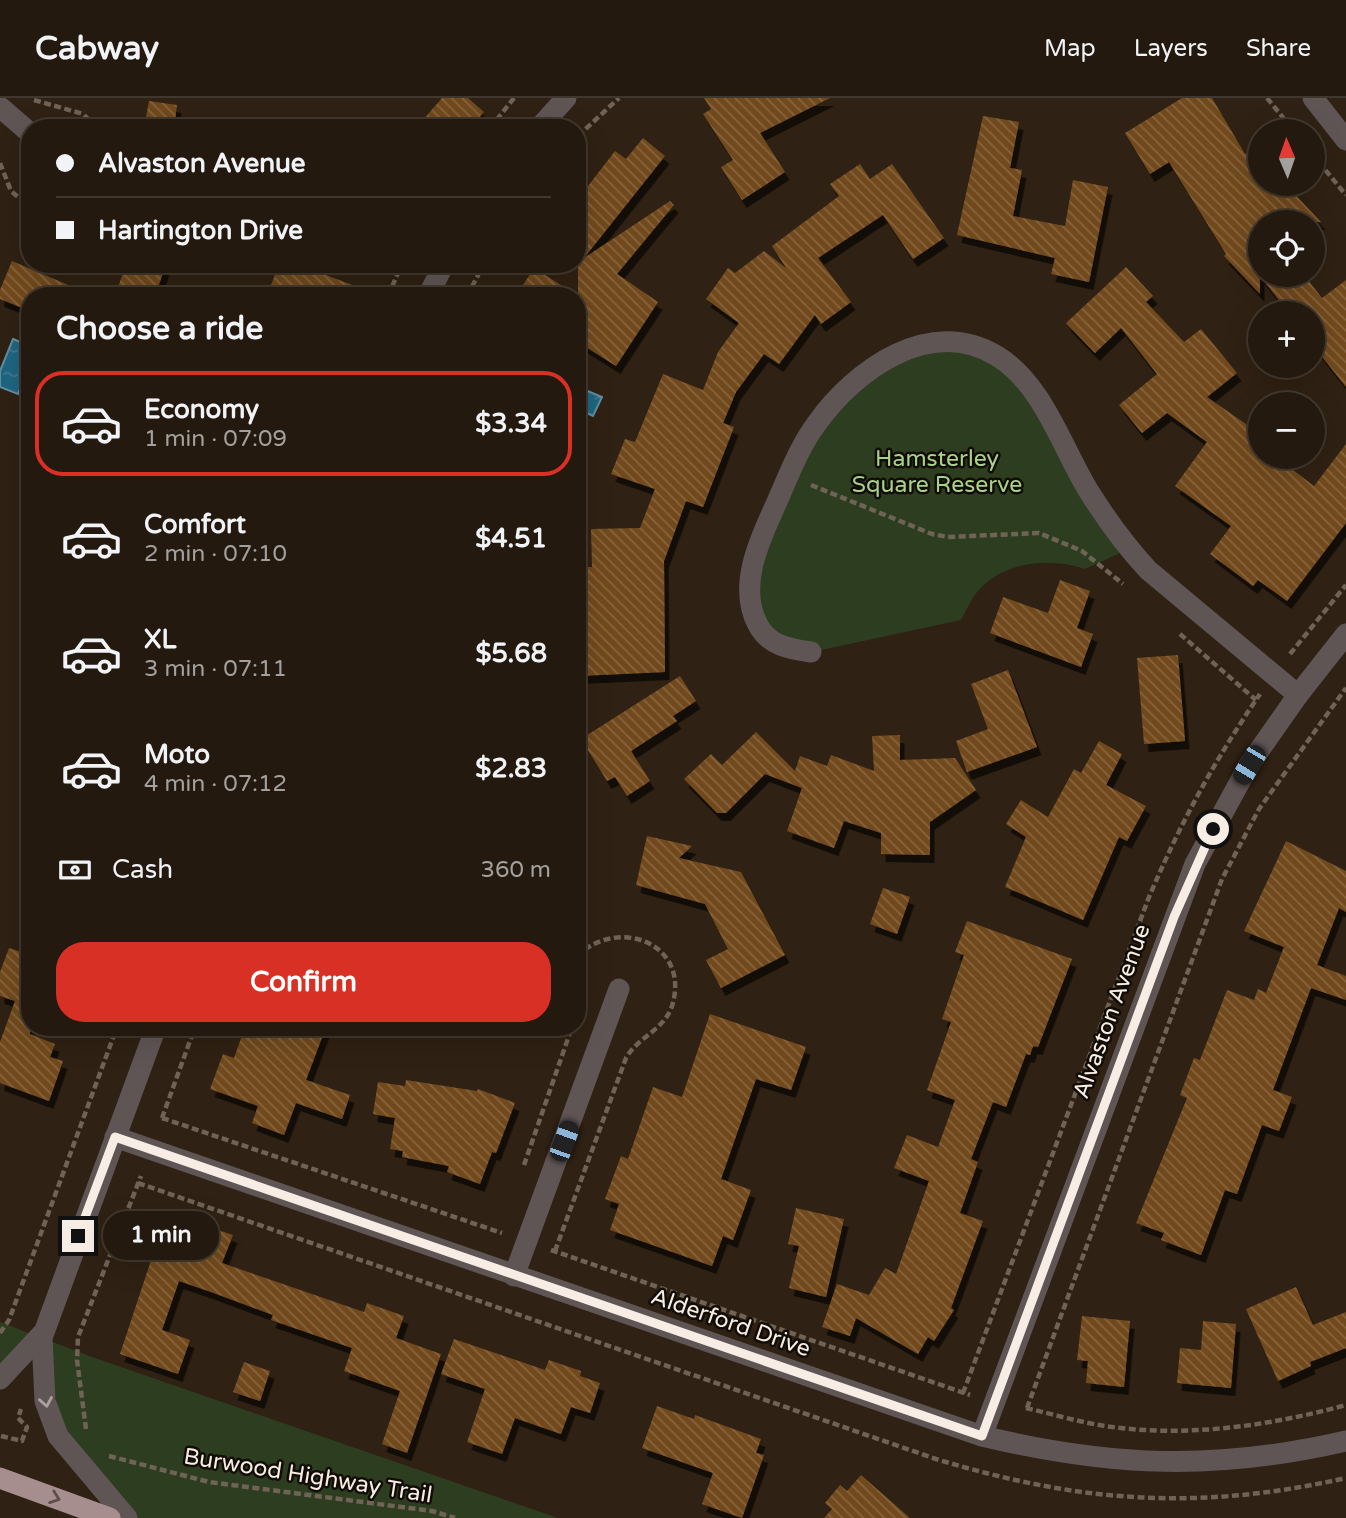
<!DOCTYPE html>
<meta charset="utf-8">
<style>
body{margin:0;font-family:"Varela Round",sans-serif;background:#2f261c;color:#f1f3f6;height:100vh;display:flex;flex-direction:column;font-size:26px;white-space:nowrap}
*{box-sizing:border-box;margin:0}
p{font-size:23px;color:#a3a09e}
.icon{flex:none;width:38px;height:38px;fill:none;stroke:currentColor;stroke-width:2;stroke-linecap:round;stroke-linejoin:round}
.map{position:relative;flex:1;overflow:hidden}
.sheet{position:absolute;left:21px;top:189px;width:565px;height:749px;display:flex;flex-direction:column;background:#23190e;border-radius:28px;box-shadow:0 7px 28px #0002,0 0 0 2px #40382e}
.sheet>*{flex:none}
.hud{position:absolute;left:21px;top:21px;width:565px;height:154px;border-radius:28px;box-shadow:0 7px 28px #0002,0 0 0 2px #40382e;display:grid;align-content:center;height:154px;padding:0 35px;background:#23190e}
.needle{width:46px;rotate:358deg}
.controls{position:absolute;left:1248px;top:21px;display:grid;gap:14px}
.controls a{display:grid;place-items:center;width:77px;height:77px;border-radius:50%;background:#23190e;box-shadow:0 7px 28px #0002,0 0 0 2px #40382e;font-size:35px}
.end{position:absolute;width:32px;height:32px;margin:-16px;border:9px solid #f7ede4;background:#111;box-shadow:0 0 0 4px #111}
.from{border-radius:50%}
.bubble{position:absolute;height:49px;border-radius:24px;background:#23190e;box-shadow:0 7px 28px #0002,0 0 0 2px #40382e;font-size:23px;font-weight:800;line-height:49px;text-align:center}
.car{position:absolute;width:21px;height:42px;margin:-21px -10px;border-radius:9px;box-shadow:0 0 5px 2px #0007;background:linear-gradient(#222 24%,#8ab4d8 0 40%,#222 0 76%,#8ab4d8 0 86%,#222 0)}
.hud b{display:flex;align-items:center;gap:24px;height:66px;font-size:26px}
.hud b+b{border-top:2px solid #40382e}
.hud i{width:18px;height:18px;background:#f1f3f6}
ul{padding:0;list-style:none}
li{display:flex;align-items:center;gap:21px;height:105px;margin:0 14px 10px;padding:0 21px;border:4px solid transparent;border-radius:28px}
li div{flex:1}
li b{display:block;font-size:26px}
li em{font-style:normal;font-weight:800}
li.active{border-color:#d93025}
li>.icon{width:63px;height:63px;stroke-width:1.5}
h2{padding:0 35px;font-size:32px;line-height:84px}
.pay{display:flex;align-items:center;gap:18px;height:77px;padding:0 35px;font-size:26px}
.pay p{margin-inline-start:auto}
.button{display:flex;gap:14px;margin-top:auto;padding:14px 35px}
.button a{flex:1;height:80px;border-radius:28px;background:#d93025;color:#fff;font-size:28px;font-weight:800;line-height:80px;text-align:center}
header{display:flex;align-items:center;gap:42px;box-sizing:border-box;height:98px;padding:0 35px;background:#23190e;border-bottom:2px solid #40382e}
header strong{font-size:33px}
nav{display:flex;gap:38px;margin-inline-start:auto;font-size:24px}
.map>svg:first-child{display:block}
</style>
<header>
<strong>Cabway</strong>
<nav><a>Map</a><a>Layers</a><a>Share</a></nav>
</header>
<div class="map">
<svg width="1346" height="1420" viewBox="0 0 1346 1420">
<defs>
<pattern id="water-ripples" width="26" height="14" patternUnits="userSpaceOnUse" patternTransform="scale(1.75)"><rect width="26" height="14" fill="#1f6580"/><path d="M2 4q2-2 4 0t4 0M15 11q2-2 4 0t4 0" fill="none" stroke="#407b92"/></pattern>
<pattern id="building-back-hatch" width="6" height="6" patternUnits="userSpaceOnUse" patternTransform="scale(1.75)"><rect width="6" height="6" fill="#714a1d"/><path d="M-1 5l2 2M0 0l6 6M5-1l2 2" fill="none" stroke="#86643e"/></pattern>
<filter id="shadow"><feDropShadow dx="4.5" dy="8" stdDeviation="0" flood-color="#0009"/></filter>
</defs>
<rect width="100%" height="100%" fill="#2f2113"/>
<!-- green -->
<g fill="#2d3e20">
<path d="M910 248 997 258 1129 451 1085 471C1050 459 1004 463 978 493 971 501 966 513 961 522L812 554 770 542 750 493 816 326Z"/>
<path d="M0 1224 39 1239 0 1281Z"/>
<path d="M42 1240 95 1260 558 1420H127L67 1351Z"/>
</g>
<!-- water -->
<g fill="url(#water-ripples)" stroke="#608e9e" stroke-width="2">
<path d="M13 241 30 248V267L18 296 0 289V273Z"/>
<path d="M578 289 602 299 593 318 578 311Z"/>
</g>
<!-- building -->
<g fill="url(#building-back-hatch)" filter="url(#shadow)">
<path d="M442 0H468L484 14 470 30H416Z"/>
<path d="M704 0H830L760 35 785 74 742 102 721 69 733 62 703 16 711 11Z"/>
<path d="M1182 0H1212L1245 56 1260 47V86H1285L1321 124H1260V177H1304L1322 200 1346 182V289L1312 246V215H1289L1260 178V196L1224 158 1226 156 1169 64 1150 76 1125 35Z"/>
<path d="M149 3 177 7 174 30H144Z"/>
<path d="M983 18 1019 24 1010 70 1022 72 1013 118 1065 128 1073 82 1108 89 1089 184 1051 176 1055 160 957 137Z"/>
<path d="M643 40 665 58 584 160 670 103 674 107 617 176 658 204 616 268 578 244V198H516L534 170 578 198V101L615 53 626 61Z"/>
<path d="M860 66 870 81 892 66 944 140 913 161 883 117 818 160 851 204 821 226 815 217 779 266 764 256 736 294 723 325 734 329 703 409 686 403 664 463 665 574 578 578V540L587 539 584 469H592L591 431 640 430 655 391 611 376 625 341 635 344 663 276 703 292 718 254 739 225 706 201 728 170 735 175 764 153 786 170 772 148 839 98 830 86Z"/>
<path d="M12 163 94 198H30V213L0 201V192Z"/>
<path d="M126 166H166L155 198H115Z"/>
<path d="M279 166H318L315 173 374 195 373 198H267Z"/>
<path d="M1126 169 1153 198 1146 204 1184 244 1201 231 1237 275 1207 299 1259 335 1254 342 1260 347V359H1276L1314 388 1346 346V425L1287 503 1258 482 1253 488 1210 456 1231 428 1175 388 1207 344 1167 315 1142 335 1119 307 1157 276 1121 230 1095 255 1066 225Z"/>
<path d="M1060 482 1090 493 1077 530 1093 536 1081 569 990 535 1003 499 1048 515Z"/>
<path d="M1178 557 1185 643 1144 646 1137 560Z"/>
<path d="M1008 572 1037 649 967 674 956 643 988 631 971 586Z"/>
<path d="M680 578 696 603 673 618 677 623 631 653 650 683 627 698 615 679 607 683 581 641Z"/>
<path d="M756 634 795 673 800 658 827 668 831 657 874 673 872 638 900 637V662L955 660 976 692 930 724V757L881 756V735L844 723 834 750 787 733 802 690 765 676 726 715H717L684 681 711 656 722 667Z"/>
<path d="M1099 643 1122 656 1106 687 1146 708 1127 743 1119 739 1083 822 1005 789 1026 739 1006 726 1021 702 1048 719 1074 671 1081 675Z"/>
<path d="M647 738 692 748 679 760 741 774 785 857 721 890 706 862 728 851 705 806 636 787Z"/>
<path d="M1286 743 1346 773V814L1339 810 1317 867 1346 878V902L1311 890 1273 992 1292 999 1279 1033 1262 1027 1237 1096 1225 1092 1201 1157 1161 1142 1164 1135 1136 1125 1187 1000 1180 997 1194 960 1200 962 1227 892 1254 902 1258 891 1266 895 1284 849 1244 833Z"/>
<path d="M883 790 910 799 897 836 870 826Z"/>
<path d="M967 823 1072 861 1038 949 1033 948 1030 957 1026 956 1006 1009 993 1004 971 1061 978 1064 960 1115 983 1123 951 1210 954 1212 934 1243 928 1239 918 1256 856 1220 850 1238 822 1229 837 1186 869 1197 885 1170 896 1176 929 1083 894 1070 907 1037 938 1049 955 1002 927 992 951 924 942 921 964 857 955 854Z"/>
<path d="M9 850 30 857V936L55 946 50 959 63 963 49 1003 0 985V944L15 903 0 898V874Z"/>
<path d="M710 916 806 949 791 992 756 981 721 1081 751 1092 733 1142 723 1138 712 1168 610 1132 619 1106 605 1101 621 1058 628 1061 653 989 682 999Z"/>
<path d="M245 929H326L306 982 350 997 342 1021 296 1005 284 1037 252 1025 258 1008 210 991 223 956 234 960Z"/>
<path d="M406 982 477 993 478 991 515 1005 496 1055 492 1054 480 1086 447 1074 449 1068 402 1059 403 1053 390 1051 395 1020 373 1016 378 984 405 988Z"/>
<path d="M796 1110 844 1121 826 1199 789 1190 799 1148 788 1146Z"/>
<path d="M206 1128 233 1137 222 1165 364 1214 367 1205 404 1218 396 1240 441 1256 407 1355 382 1346 400 1293 344 1273 352 1250 271 1222 273 1217 211 1194 179 1183 162 1232 190 1242 178 1276 120 1256 161 1132 199 1146Z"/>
<path d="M1296 1189 1313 1227 1346 1214V1250L1310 1264 1311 1268 1278 1283 1246 1211Z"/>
<path d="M1082 1218 1130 1223 1124 1289 1086 1285 1088 1263 1077 1262Z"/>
<path d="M1203 1223 1236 1226 1231 1290 1177 1285 1180 1250 1201 1252Z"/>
<path d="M454 1241 545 1272 549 1262 581 1273 580 1278 600 1285 590 1315 571 1309 561 1336 515 1320 502 1356 467 1344 485 1291 441 1276Z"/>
<path d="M244 1264 270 1273 260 1303 233 1294Z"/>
<path d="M657 1308 694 1321 695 1317 761 1341 756 1355 764 1357 742 1420 702 1406 713 1375 642 1350Z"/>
<path d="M861 1377 910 1420H824L832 1411 825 1405 840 1387 847 1393Z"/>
</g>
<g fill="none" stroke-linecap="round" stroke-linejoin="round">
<!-- path -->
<g stroke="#6f6356" stroke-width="4.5" stroke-dasharray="7 3.5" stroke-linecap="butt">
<path d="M1267 0 1294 33"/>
<path d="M34 2 83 16 98 30"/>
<path d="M490 30 514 0"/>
<path d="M578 38 619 0"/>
<path d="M1312 56 1346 97"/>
<path d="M0 65 11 93 30 109"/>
<path d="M388 198 402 166"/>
<path d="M467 198 484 166"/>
<path d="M811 387 932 436 948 439 1039 435 1082 453 1123 486"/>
<path d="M1180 536 1256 602"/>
<path d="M1290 556 1346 487"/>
<path d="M162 1020 502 1135"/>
<path d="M162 1020 195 929"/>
<path d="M524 1067 572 929"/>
<path d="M138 1085 936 1361C1081 1405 1198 1413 1346 1380"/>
<path d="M551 1152 970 1297"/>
<path d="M555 1153 626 960C638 939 664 932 672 908 691 847 621 818 578 857"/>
<path d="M0 1235 9 1222 117 929"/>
<path d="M963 1295 1149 799C1182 722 1213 665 1260 596"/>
<path d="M1026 1310C1052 1316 1079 1324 1105 1328 1185 1340 1269 1328 1346 1307"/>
<path d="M1027 1310 1222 781 1259 711 1346 590"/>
<path d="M86 1331 77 1262 78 1239 141 1078"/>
<path d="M1 1338 22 1343 27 1329 18 1320 21 1311"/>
<path d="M109 1358 209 1384 432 1413 455 1420"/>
</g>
<!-- minor -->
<g stroke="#605555" stroke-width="21">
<path d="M1313 0 1346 42"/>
<path d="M0 9 30 35"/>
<path d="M539 30 566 0"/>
<path d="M428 198 444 166"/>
<path d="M811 554C790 551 769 548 758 527 737 488 760 441 776 406 788 379 799 349 817 325 855 272 930 217 997 258 1042 285 1062 349 1088 392 1106 421 1125 447 1148 472L1298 597"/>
<path d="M115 1039 982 1338C1111 1369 1216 1373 1346 1343"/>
<path d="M514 1178 619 891"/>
<path d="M0 1281 42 1236"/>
<path d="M982 1338 1195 766 1249 667 1298 597 1346 536"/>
<path d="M127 1420 58 1338 45 1303 42 1240 156 929"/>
</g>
<!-- trunk -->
<path stroke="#a78e8e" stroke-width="21" d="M0 1380 110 1420"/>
</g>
<!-- one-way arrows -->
<defs><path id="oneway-chevron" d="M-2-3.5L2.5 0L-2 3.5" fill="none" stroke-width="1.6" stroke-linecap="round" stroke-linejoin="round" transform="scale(1.75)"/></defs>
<use stroke="#aca19c" href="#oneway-chevron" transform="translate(46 1304) rotate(80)"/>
<use stroke="#5c4d4a" href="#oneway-chevron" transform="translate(55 1400) rotate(20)"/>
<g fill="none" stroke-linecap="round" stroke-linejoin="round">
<!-- route -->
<path stroke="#f7ede4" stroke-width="9" d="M78 1138 115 1039 982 1338 1174 819 1213 731"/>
</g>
<g text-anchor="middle" stroke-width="5" stroke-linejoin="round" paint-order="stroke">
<!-- park labels -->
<g font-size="23" fill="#a8d287" stroke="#120c06">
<text x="937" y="368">Hamsterley<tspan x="937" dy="26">Square Reserve</tspan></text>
</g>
<!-- street labels -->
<g font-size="23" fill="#f7ede4" stroke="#120c06">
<text transform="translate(1111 913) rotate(-70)" y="8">Alvaston Avenue</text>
<text transform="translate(731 1224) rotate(19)" y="8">Alderford Drive</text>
<text transform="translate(308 1377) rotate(9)" y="8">Burwood Highway Trail</text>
</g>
</g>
</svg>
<div class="controls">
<a><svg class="needle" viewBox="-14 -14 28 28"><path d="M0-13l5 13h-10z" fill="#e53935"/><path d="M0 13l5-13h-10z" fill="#a3a09e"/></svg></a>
<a><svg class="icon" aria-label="locate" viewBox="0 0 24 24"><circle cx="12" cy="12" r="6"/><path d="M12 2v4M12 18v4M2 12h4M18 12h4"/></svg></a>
<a>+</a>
<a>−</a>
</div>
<i class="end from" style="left:1213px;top:731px"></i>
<i class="end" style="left:78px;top:1138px"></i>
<div class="bubble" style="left:103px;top:1113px;width:116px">1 min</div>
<i class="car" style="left:1249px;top:667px;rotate:211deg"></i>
<i class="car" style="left:564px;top:1043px;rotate:20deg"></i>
<div class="hud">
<b><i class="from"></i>Alvaston Avenue</b>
<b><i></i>Hartington Drive</b>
</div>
<section class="sheet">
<h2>Choose a ride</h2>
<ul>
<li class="active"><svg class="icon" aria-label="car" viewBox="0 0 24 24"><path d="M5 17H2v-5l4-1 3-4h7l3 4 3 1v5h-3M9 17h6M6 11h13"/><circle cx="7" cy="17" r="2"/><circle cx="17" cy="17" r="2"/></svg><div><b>Economy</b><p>1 min · 07:09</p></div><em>$3.34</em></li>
<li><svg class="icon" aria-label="car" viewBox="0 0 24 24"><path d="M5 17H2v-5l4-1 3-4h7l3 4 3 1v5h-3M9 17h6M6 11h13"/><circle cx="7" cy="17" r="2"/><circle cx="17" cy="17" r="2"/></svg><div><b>Comfort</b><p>2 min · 07:10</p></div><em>$4.51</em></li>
<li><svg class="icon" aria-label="car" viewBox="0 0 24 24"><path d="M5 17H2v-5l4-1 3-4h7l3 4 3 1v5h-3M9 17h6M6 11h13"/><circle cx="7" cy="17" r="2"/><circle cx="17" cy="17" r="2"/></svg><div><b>XL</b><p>3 min · 07:11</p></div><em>$5.68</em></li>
<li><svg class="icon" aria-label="car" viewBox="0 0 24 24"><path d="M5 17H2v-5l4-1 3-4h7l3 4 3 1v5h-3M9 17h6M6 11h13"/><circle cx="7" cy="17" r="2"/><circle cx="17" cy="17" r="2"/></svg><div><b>Moto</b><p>4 min · 07:12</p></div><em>$2.83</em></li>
</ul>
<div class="pay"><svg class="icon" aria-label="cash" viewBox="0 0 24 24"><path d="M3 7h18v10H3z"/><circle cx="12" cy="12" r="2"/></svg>Cash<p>360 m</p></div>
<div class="button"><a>Confirm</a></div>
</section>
</div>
